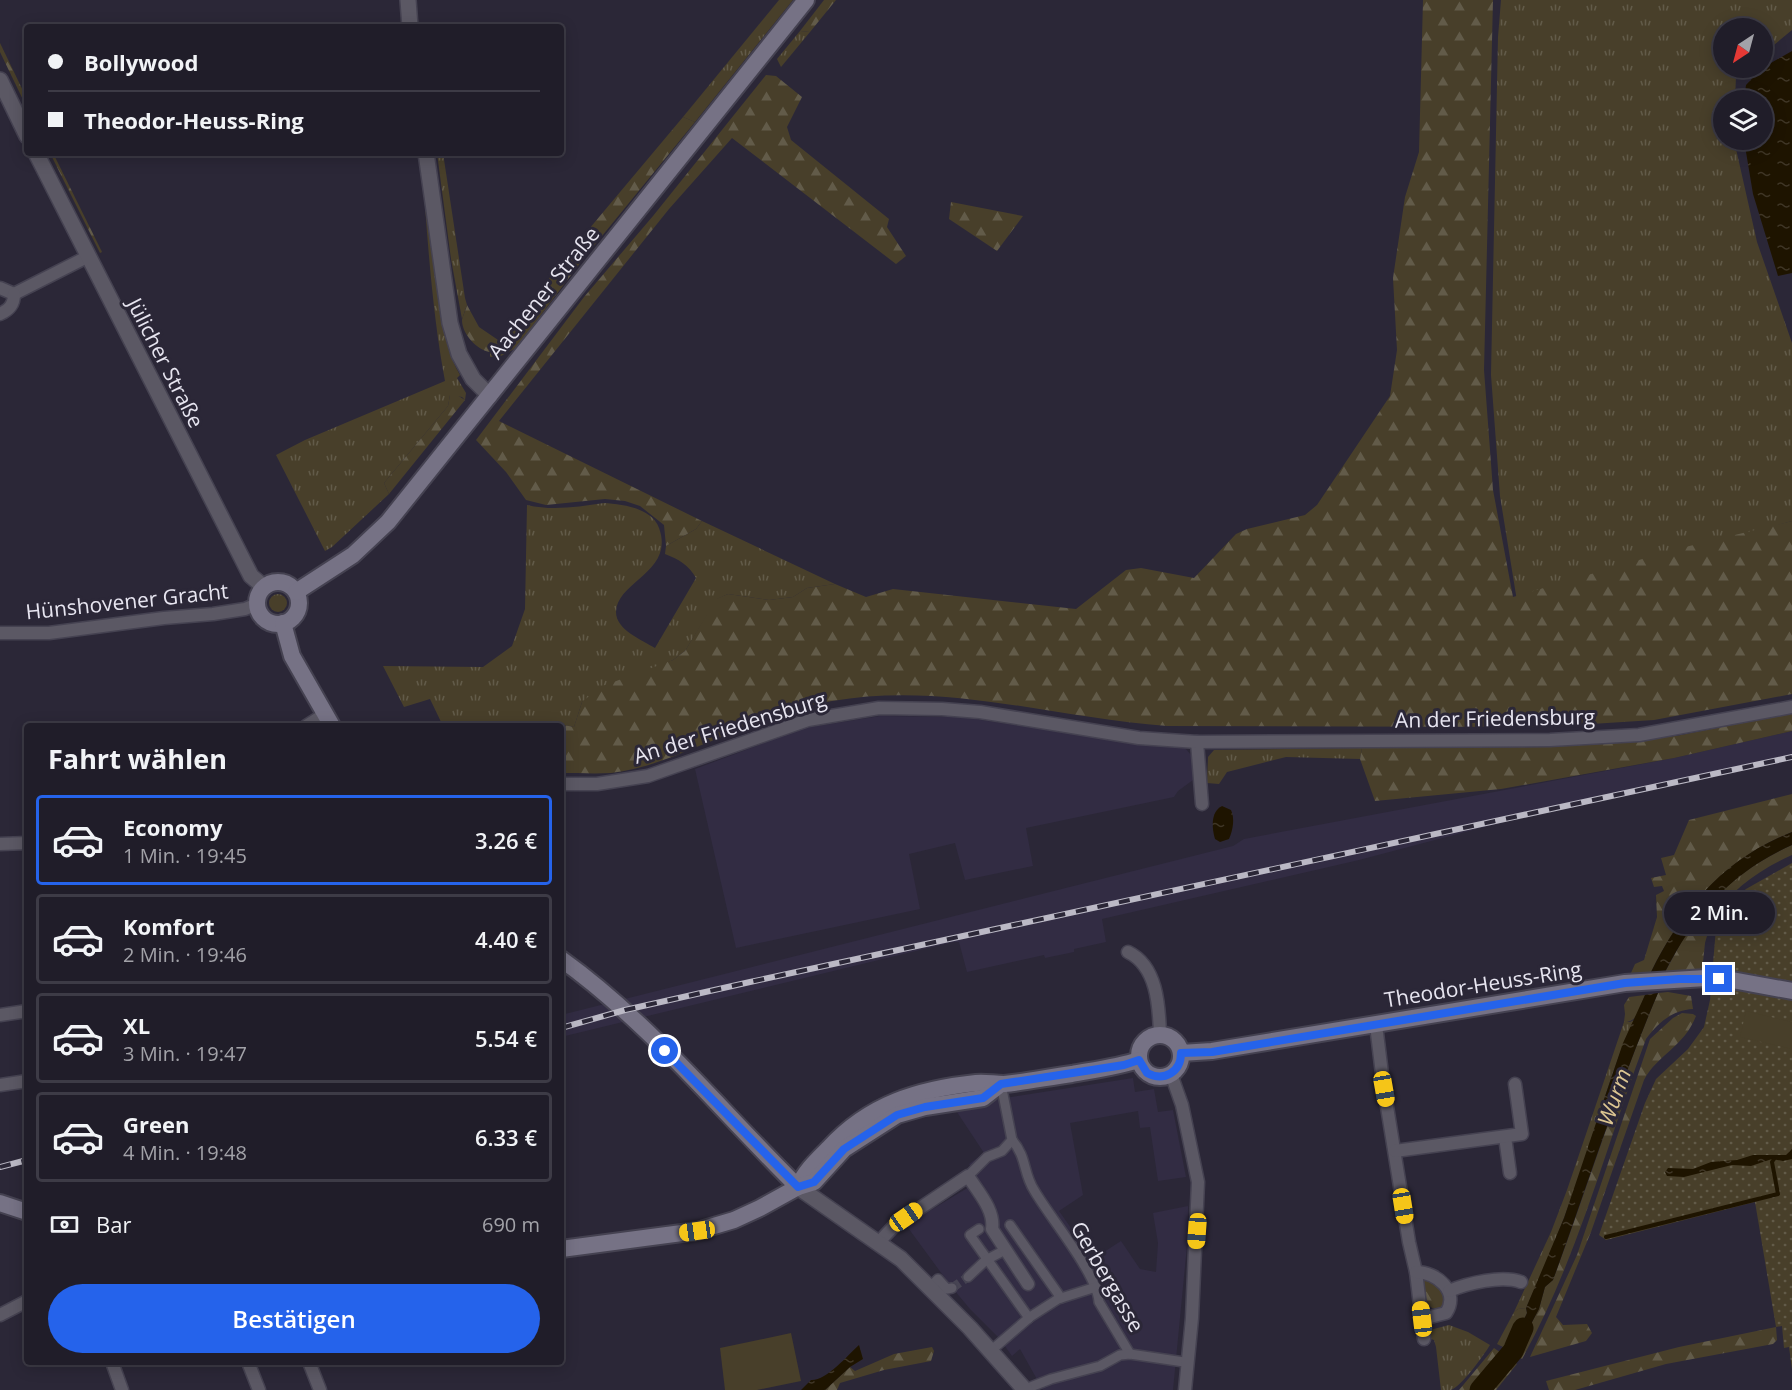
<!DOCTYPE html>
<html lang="de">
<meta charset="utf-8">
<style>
body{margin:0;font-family:"Open Sans",sans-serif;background:#282631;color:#f1f3f6;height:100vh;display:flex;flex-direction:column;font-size:22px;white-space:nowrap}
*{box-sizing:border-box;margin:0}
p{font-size:20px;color:#a2a2a8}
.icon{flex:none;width:33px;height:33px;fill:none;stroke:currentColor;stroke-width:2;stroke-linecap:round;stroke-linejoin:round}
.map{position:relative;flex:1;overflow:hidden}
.drawer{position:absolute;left:24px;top:723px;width:540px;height:642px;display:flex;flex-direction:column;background:#201d29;border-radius:6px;box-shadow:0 3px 15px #0003,0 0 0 2px #3d3b46}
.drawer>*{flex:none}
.banner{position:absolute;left:24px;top:24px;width:540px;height:132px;border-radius:6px;box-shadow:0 3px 15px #0003,0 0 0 2px #3d3b46;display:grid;align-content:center;height:132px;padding:0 24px;background:#201d29}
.needle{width:39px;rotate:216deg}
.fabs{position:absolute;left:1713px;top:18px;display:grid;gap:12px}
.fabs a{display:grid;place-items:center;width:60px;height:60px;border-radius:50%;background:#201d29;box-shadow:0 3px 15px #0003,0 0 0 2px #3d3b46;font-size:30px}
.end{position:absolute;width:27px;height:27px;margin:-14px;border:8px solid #2563eb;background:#fff;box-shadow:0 0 0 3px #fff}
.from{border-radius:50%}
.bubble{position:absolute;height:42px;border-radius:21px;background:#201d29;box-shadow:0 3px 15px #0003,0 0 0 2px #3d3b46;font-size:20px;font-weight:600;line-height:42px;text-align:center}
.car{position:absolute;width:18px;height:36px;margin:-18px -9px;border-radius:8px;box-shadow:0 0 4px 2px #0007;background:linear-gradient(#f5c518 24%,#345 0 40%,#f5c518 0 76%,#345 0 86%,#f5c518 0)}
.banner b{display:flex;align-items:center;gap:21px;height:57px;font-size:22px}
.banner b+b{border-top:2px solid #3d3b46}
.banner i{width:15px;height:15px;background:#f1f3f6}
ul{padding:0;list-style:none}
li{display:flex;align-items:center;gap:18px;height:90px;margin:0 12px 9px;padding:0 12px;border:3px solid #3d3b46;border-radius:6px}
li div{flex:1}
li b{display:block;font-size:22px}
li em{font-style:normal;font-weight:600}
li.on{border-color:#2563eb}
li>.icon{width:54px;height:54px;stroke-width:1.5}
h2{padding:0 24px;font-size:27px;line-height:72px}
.pay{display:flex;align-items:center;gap:15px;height:66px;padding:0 24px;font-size:22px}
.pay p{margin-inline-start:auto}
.cta{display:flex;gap:12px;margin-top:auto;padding:12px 24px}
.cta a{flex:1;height:69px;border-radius:36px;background:#2563eb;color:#fff;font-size:24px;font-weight:600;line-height:69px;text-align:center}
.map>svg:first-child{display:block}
</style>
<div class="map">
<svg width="1792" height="1390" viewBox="0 0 1792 1390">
<defs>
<pattern id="grass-tufts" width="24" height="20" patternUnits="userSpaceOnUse" patternTransform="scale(1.5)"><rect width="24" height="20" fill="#483f2a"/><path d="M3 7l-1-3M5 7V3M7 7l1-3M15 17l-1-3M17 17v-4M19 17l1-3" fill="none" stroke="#625b49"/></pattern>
<pattern id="forest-firs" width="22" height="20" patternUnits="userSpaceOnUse" patternTransform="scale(1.5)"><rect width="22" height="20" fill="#483f2a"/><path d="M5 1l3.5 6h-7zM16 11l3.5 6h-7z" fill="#625b49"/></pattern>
<pattern id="park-dots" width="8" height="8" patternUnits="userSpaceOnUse" patternTransform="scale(1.5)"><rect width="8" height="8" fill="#483f2a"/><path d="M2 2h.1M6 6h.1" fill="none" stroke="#625b49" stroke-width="1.8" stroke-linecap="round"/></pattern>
<pattern id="water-ripples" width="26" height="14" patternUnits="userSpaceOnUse" patternTransform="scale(1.5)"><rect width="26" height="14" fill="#1e1400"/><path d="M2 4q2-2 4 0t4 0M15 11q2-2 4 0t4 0" fill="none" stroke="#3f3626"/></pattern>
</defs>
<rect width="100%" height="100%" fill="#2b2737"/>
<!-- built -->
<g fill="#322c43">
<path d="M880 716 962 717 1141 744 1185 748 1191 755 1193 780 1178 791 1174 797 1026 828 1033 866 965 880 955 843 909 854 920 909 736 948 695 769 804 728Z"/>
<path d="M1792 731V757L1610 794 1359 860 1102 919 1106 942 1074 949V952L1045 958 1044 955 967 972 959 942H953L561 1037V1015L1233 846 1244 839 1674 758Z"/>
<path d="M1133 1078 1135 1092 1154 1089 1158 1112 1173 1110 1186 1177 1158 1181 1150 1127 1140 1128 1138 1111 1070 1123 1083 1195 1059 1211 1093 1259 1121 1241 1140 1269 1156 1272 1158 1243 1153 1213 1188 1206 1189 1225 1173 1390H1043L1020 1349 1012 1356 999 1338 970 1309 950 1285 906 1225 979 1181 969 1164 984 1153 953 1106Z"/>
</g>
<!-- grass -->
<g fill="url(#grass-tufts)">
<path d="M779 0H793L695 122 683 117Z"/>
<path d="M1501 0H1792V30L1763 54 1762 28H1724V68H1746L1736 76 1735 100H1724V140H1734L1757 242 1792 343V521L1517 601 1500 496 1491 375 1498 37Z"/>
<path d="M800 31 810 32 781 67 777 59Z"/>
<path d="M421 153C426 193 433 232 438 272 443 310 440 340 460 375L457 378 466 393 465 400 462 397 450 395 448 406 384 483 389 494 332 547 325 551 276 455 305 440 445 381C431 306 427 229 421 153Z"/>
<path d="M437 153H443L465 298 467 305 462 319 451 259Z"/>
<path d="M604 503C622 504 652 508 659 528 675 572 617 581 616 612 616 630 642 640 655 648L696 578C689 565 678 559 665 554L666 546 696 529 702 521 835 584 807 588 793 597 769 600 728 594 717 599 685 651 673 660 582 702 574 727 549 722 540 726H443L430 699 404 707 383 666 483 667 512 646 525 609 527 505C552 511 578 507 604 503Z"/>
<circle cx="278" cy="603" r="9"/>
<path d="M1362 748 1360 759 1286 757 1227 772 1219 784 1207 783 1208 757 1214 750Z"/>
<path d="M1792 845V855C1760 869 1732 889 1712 918L1701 915C1726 883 1755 862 1792 845Z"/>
<path d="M1634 1020C1612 1067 1599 1118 1582 1167 1566 1216 1547 1262 1526 1308L1518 1309 1514 1312 1551 1232 1567 1190 1624 1022H1630Z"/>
<path d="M1449 1325 1468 1332 1490 1345C1484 1355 1461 1387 1451 1390 1448 1390 1444 1390 1441 1390L1436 1347 1434 1340 1431 1339 1430 1330Z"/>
</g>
<!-- forest -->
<g fill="url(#forest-firs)">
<path d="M824 0H836L810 32 800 31Z"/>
<path d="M1423 0H1493L1484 370 1493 490 1513 597 1673 550 1792 521V694L1654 720 1544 727 1167 726C1054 718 946 681 832 701 785 709 738 731 694 748 668 759 639 770 611 773 595 774 577 773 561 773V726H540L548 722 574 727 582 702 600 687 673 660 685 651 716 599 728 594 769 600 793 597 807 588 835 584 866 597 893 589 1076 609 1126 570 1141 568 1194 578 1236 534 1247 529 1305 515 1317 505 1390 396 1397 350 1393 278 1405 197 1419 152Z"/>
<path d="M0 43 27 99V108L0 52Z"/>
<path d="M766 75 776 76 802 97 787 127 791 140 889 219 887 227 906 256 896 264 732 138 669 209 499 421 702 521 696 529 666 546 664 525 640 506 625 501 605 499 546 505 526 500 506 472 476 440 584 297 653 216Z"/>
<path d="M683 117 695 122 584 258 516 348 499 357H490V352C477 350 462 334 462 320 463 315 466 310 467 305L479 327 501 342 563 260Z"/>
<path d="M50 153H53L102 252 100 253Z"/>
<path d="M951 202 1023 216 997 251 949 219Z"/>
<path d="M450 395H457L465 400 389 494 384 483 448 406Z"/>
<path d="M1792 713V731L1674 758 1501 789 1375 801 1360 759 1362 748 1549 747 1676 736Z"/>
<path d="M1792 794V832C1724 859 1683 908 1651 972L1631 973 1635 964 1644 960 1657 917 1656 895 1664 891 1662 886 1654 887 1651 878 1666 875 1661 858 1674 855 1689 820Z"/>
<path d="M1701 915 1712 918 1705 943 1702 972H1665L1687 932Z"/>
<path d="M1668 992 1691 996 1693 1009C1672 1010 1658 1023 1646 1039 1606 1146 1578 1258 1522 1359L1515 1354 1539 1309 1545 1287 1553 1280C1589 1184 1618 1087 1658 993Z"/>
<path d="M1645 995C1640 1006 1638 1023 1624 1022L1625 1014 1624 1005 1629 997Z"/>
<path d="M1682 1013 1693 1014 1696 1016C1684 1047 1658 1054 1644 1080L1591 1232 1556 1317 1563 1325 1587 1324 1592 1333 1586 1341 1530 1357 1577 1255 1650 1039 1673 1018Z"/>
<path d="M1425 1279C1431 1282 1437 1284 1441 1290 1448 1299 1444 1311 1432 1308L1426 1303 1423 1282Z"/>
<path d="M1526 1308 1527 1313 1509 1350 1497 1344 1514 1312 1518 1309Z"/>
<path d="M1776 1327 1777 1340 1773 1344 1666 1364 1575 1390H1549L1546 1381 1679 1347Z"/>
<path d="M932 1347 934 1351 931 1361 884 1370 840 1383 837 1390H825L850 1367 855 1371 894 1354Z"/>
<path d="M1494 1348 1504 1355 1491 1372 1481 1376 1470 1390H1459Z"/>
<path d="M1510 1359 1517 1364 1496 1390H1486Z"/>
</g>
<!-- park -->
<path fill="url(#park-dots)" d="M1792 863V1369L1789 1347 1784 1348 1782 1326 1776 1327 1755 1202 1606 1240 1599 1235 1645 1103 1656 1079 1688 1049 1704 1027 1710 1000 1716 928 1732 901 1746 889Z"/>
<!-- pitch -->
<g fill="#483f2a">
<path d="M1746 1011 1792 1022V1049L1740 1037Z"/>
<path d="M791 1333 801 1381 757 1390H725L720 1348Z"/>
</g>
<!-- water -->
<g fill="url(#water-ripples)">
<path d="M1792 51V273L1778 276 1753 194 1744 140H1762V100H1744L1746 85 1762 68Z"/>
<path d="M1222 806 1231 810C1235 818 1233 830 1229 839L1220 842 1215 839C1212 829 1210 812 1222 806Z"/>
<path d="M1792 832V845C1731 873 1696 912 1665 972H1651C1683 908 1723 859 1792 832Z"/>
<path d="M1658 993C1618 1087 1588 1184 1553 1280L1545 1287 1539 1309 1515 1354 1509 1350 1527 1313 1526 1308 1564 1218 1623 1043 1645 995Z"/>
<path d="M1792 1149V1159L1783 1161 1772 1159 1751 1166 1732 1165 1684 1177 1667 1176 1665 1172 1668 1168 1693 1169 1711 1162 1737 1160 1753 1155H1786Z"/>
<path d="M859 1345 863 1359 850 1367 825 1390H801L811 1380C826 1381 848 1355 859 1345Z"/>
<path d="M1504 1355 1510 1359 1486 1390H1470L1481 1376 1491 1372Z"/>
</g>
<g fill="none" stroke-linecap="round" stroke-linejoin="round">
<!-- stream -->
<path stroke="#1e1400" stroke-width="4" d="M1606 1237 1778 1194 1772 1162 1774 1159"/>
<!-- river -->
<path stroke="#1e1400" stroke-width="21" d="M1480 1390 1513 1351 1523 1328"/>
<!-- pedestrian-tunnel -->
<path stroke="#474453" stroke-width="9" stroke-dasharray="9 4.5" stroke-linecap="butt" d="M952 1288 968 1277"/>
<defs>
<g id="pedestrian">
<path d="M1012 1140C1027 1157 1023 1173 1034 1190 1050 1218 1097 1273 1099 1302L1130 1354"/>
<path d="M968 1176 987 1157 1002 1151 1012 1140 1001 1084"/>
<path d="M1010 1225 1061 1298"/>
<path d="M979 1229 970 1235 1029 1318"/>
<path d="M968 1277 986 1260 1005 1250"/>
<path d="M934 1283 938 1279 947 1289 952 1288"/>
<path d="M994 1348 1030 1317 1058 1299 1096 1287"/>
<path d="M1028 1388 1051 1379 1100 1366 1120 1355 1130 1354 1184 1362"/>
</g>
<g id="minor">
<path d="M0 288 14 294"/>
<path d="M14 294 89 256"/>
<path d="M0 314C9 310 14 305 14 294"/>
<path d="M0 633H49L164 618 213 614 245 609 257 604"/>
<path d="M306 726 325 714"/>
<path d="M1197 742 1202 804"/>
<path d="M561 784H597L648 776 808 720 879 708 942 709 980 712 1139 738 1197 742 1550 740 1639 735 1792 707"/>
<path d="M0 844 27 843"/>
<path d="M1128 952C1157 966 1159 1005 1160 1034"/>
<path d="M0 1015 27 1011"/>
<path d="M1376 1025 1383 1082 1409 1242 1416 1272 1424 1339"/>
<path d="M1171 1074 1182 1105 1198 1182 1192 1318 1185 1390"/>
<path d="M0 1085 27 1081"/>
<path d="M1505 1137 1510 1173"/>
<path d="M1395 1151 1522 1134 1515 1084"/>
<path d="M879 1242 895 1225 968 1176C978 1192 995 1210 992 1229L1028 1284"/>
<path d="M1416 1272C1437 1272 1460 1292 1446 1313L1422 1319"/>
<path d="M1449 1291C1468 1283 1502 1275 1521 1282"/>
<path d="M0 1315 27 1301"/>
<path d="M112 1362 122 1390"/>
<path d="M248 1362 259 1390"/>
<path d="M309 1362 320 1390"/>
</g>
<g id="tertiary">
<path d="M408 0 410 27"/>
<path d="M0 80 27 136"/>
<path d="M36 153 251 576 264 587"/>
<path d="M426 153 450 323 459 354 473 379 490 396"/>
<path d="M798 1187 901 1259 970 1328 1025 1390"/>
</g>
<g id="secondary">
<circle cx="278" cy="603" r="21"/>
<path d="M296 592 353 555 388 522 806 0"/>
<path d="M283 623 292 656 332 726"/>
<path d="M561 959C649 1022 720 1110 798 1187"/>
<circle cx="1160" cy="1056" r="21"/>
<path d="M1181 1053 1212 1051 1625 983 1706 978 1732 980 1792 991"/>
<path d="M798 1187C805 1171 817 1160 829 1148 869 1104 919 1089 976 1083 985 1082 994 1084 1004 1084 1026 1082 1049 1077 1072 1074 1094 1070 1117 1067 1139 1060"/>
<path d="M0 1203 27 1212"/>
<path d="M561 1249 697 1231 734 1220 760 1208 798 1187 814 1182 844 1149 897 1115 925 1107 983 1098 1001 1084"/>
</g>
</defs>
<!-- pedestrian casing -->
<use href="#pedestrian" stroke="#454251" stroke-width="12"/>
<!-- minor casing -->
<use href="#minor" stroke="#454251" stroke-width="15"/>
<!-- tertiary casing -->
<use href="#tertiary" stroke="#454251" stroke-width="18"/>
<!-- secondary casing -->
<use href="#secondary" stroke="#454251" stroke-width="20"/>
<!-- pedestrian -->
<use href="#pedestrian" stroke="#5b5864" stroke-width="9"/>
<!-- minor -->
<use href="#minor" stroke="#5b5864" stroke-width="12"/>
<!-- tertiary -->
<use href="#tertiary" stroke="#5b5864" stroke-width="15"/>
<!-- secondary -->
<use href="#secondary" stroke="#767285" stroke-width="16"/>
<defs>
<g id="rail">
<path d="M561 1028 625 1010 750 982 1792 757"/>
<path d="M0 1167 27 1160"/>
</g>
</defs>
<!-- rail casing -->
<use href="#rail" stroke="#bbb9c5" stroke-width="6"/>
<!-- rail -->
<use href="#rail" stroke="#2b2737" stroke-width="4" stroke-dasharray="11" stroke-linecap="butt"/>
</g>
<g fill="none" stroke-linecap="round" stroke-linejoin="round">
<!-- route -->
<path stroke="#2563eb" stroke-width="8" d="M665 1051 798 1187 814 1182 844 1149 897 1115 925 1107 983 1098 1001 1084 1124 1065 1139 1060 1147 1073C1164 1082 1181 1072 1181 1053L1212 1052 1625 983 1679 979H1719"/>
</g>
<g text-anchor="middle" stroke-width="6" stroke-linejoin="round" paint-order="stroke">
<!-- street labels -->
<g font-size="21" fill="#e7e5f0" stroke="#2b2737">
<text transform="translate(544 293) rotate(-51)" y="7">Aachener Straße</text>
<text transform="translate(165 363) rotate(63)" y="7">Jülicher Straße</text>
<text transform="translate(127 602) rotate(-6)" y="7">Hünshovener Gracht</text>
<text transform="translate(1495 719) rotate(-1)" y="7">An der Friedensburg</text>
<text transform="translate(730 728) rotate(-17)" y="7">An der Friedensburg</text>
<text transform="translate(1483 985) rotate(-9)" y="7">Theodor-Heuss-Ring</text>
<text transform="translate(1107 1277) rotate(60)" y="7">Gerbergasse</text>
</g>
<!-- water labels -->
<g font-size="22" font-style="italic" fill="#ddc692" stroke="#2b2737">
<text transform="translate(1614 1097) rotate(-70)" y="8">Wurm</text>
</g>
</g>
</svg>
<div class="fabs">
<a><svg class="needle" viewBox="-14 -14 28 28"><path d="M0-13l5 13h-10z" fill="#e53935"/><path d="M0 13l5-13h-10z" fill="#a2a2a8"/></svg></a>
<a><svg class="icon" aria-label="layers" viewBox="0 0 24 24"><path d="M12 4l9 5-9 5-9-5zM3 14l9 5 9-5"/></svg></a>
</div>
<i class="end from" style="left:665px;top:1051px"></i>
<i class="end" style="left:1719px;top:979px"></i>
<div class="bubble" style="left:1664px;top:892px;width:111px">2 Min.</div>
<i class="car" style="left:1384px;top:1089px;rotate:170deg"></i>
<i class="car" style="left:1403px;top:1206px;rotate:171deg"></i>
<i class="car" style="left:906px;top:1217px;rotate:55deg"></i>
<i class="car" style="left:697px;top:1231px;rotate:262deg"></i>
<i class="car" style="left:1197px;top:1231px;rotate:184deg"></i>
<i class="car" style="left:1422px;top:1319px;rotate:353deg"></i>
<div class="banner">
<b><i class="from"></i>Bollywood</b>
<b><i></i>Theodor-Heuss-Ring</b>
</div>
<section class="drawer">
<h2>Fahrt wählen</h2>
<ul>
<li class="on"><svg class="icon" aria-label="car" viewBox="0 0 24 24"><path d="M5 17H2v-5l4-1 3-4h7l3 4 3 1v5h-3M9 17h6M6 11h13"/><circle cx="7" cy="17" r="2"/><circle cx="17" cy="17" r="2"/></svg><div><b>Economy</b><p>1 Min. · 19:45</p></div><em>3.26 €</em></li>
<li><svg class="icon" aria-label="car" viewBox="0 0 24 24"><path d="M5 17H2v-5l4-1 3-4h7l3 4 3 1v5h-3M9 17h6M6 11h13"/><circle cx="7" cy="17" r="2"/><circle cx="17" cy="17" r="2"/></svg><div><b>Komfort</b><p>2 Min. · 19:46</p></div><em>4.40 €</em></li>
<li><svg class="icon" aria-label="car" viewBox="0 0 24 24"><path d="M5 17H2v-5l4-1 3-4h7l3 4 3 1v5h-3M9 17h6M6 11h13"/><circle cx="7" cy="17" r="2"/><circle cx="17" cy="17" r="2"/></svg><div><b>XL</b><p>3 Min. · 19:47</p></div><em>5.54 €</em></li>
<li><svg class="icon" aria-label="car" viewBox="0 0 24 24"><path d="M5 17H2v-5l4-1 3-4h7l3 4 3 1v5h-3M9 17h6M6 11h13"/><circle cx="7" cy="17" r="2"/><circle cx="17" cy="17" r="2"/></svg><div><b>Green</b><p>4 Min. · 19:48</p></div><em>6.33 €</em></li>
</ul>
<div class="pay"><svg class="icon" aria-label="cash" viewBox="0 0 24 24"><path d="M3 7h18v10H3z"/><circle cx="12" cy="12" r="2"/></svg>Bar<p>690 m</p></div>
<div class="cta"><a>Bestätigen</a></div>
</section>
</div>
